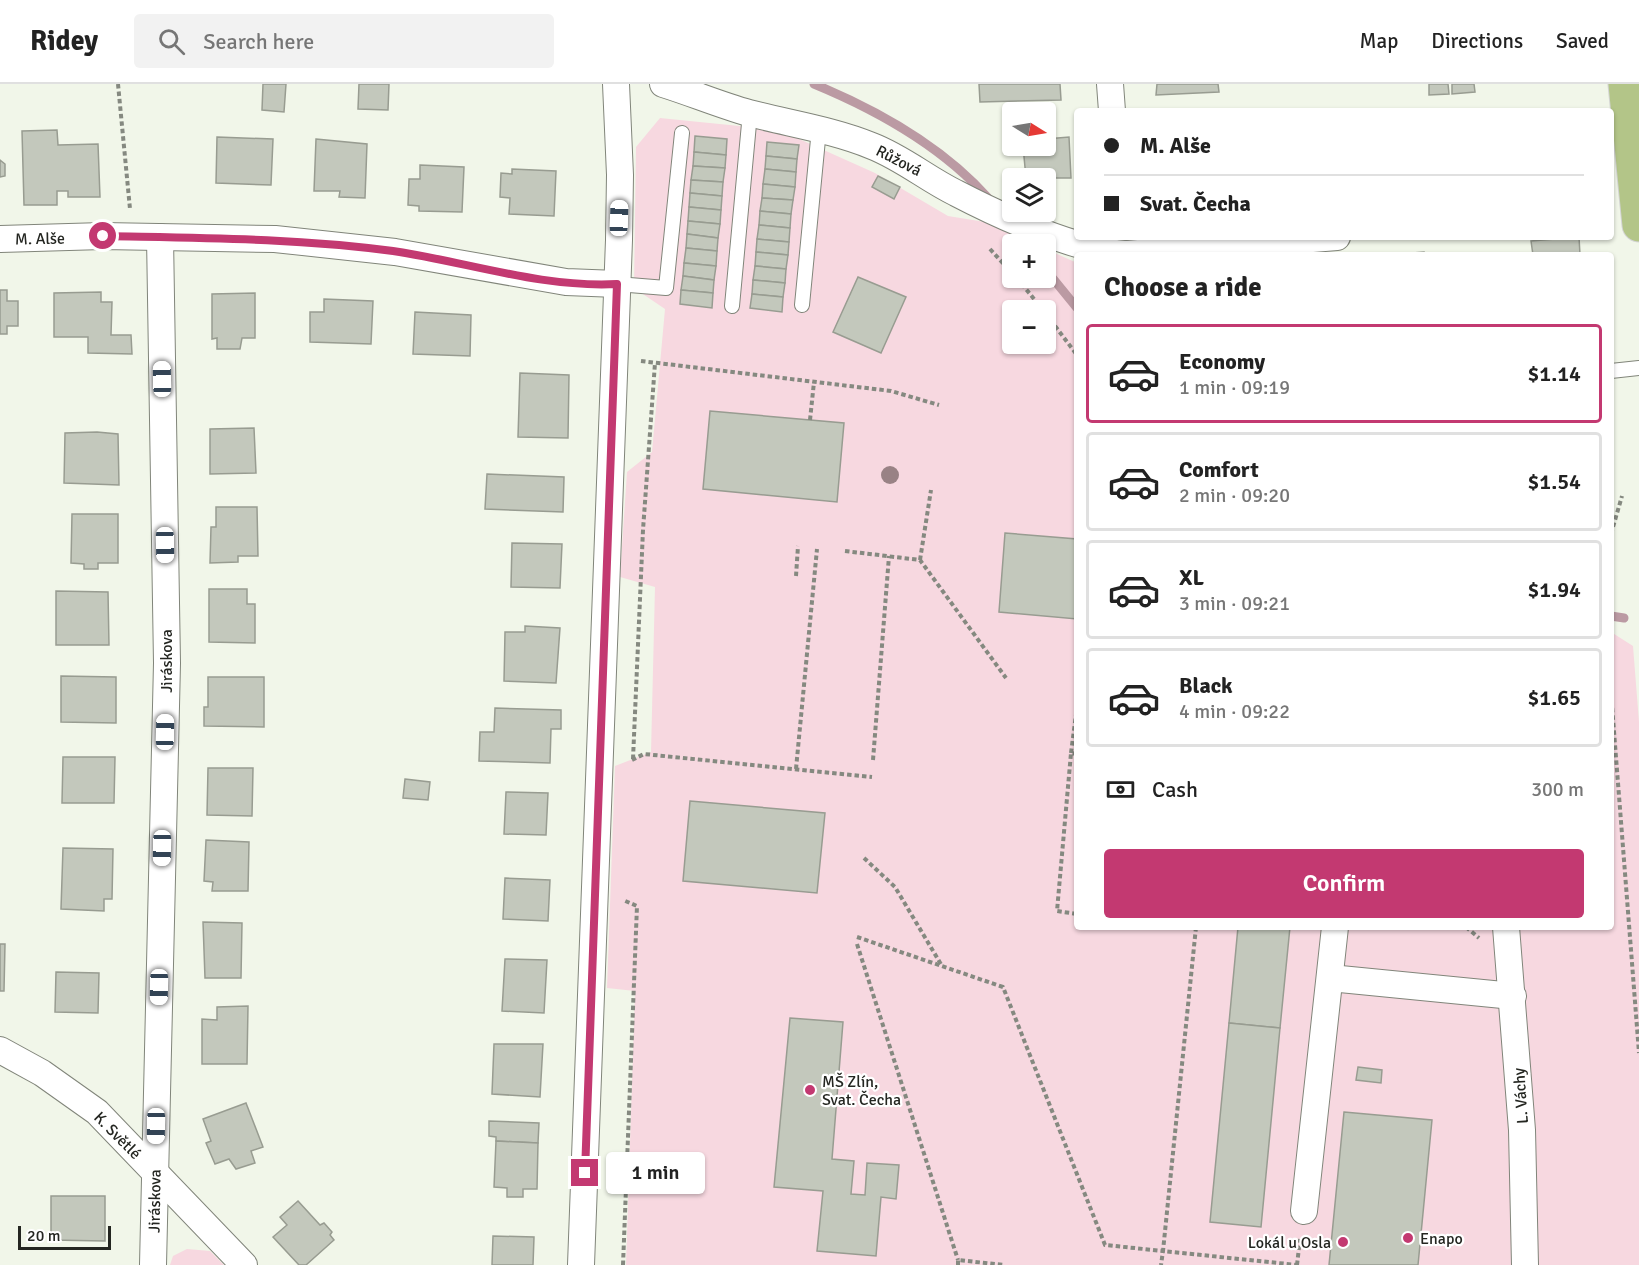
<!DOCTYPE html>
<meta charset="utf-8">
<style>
body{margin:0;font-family:Signika,sans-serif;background:#f2f2f2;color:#222;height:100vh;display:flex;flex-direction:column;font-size:22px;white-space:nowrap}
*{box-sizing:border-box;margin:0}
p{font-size:20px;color:#767676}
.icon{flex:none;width:33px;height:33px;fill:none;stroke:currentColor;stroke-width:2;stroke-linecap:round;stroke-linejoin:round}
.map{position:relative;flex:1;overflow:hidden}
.panel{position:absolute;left:1074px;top:168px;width:540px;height:678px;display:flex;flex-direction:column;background:#fff;border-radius:6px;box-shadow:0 2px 4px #0004}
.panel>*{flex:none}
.top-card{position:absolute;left:1074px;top:24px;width:540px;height:132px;border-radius:6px;box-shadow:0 2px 4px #0004;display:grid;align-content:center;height:132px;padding:0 30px;background:#fff}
.needle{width:39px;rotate:101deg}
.fabs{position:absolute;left:1002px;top:18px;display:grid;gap:12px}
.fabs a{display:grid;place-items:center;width:54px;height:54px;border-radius:6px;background:#fff;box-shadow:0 2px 4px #0004;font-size:30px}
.scale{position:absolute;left:18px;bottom:15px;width:93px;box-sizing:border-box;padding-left:6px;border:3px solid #242621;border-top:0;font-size:16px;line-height:21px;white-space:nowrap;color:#242621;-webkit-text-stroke:4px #fff;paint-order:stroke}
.end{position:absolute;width:27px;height:27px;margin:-14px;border:8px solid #c33971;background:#fff;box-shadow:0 0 0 3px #fff}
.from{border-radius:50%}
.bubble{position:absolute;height:42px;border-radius:6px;background:#fff;box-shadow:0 2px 4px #0004;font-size:20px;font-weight:600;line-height:42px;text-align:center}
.car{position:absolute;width:18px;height:36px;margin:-18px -9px;border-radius:8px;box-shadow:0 0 4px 2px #0007;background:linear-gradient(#fff 24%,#345 0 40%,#fff 0 76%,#345 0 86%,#fff 0)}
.top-card b{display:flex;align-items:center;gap:21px;height:57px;font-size:22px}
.top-card b+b{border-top:2px solid #e0e0e0}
.top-card i{width:15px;height:15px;background:#222}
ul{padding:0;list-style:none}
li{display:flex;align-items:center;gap:18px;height:99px;margin:0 12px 9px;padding:0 18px;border:3px solid #e0e0e0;border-radius:6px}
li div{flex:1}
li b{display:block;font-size:22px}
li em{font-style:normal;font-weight:600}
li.active{border-color:#c33971}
li>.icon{width:54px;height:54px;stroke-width:1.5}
h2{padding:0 30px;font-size:27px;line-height:72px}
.pay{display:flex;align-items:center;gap:15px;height:66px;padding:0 30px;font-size:22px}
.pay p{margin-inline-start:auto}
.primary-button{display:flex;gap:12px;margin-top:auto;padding:12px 30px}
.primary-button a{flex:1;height:69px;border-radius:6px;background:#c33971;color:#fff;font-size:24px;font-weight:600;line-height:69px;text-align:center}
header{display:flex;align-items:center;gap:36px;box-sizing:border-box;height:84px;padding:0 30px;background:#fff;border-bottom:2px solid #e0e0e0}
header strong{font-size:28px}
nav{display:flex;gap:33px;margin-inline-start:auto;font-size:21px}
.search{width:420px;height:54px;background:#f2f2f2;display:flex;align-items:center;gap:15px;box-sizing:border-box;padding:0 21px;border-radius:6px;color:#767676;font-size:22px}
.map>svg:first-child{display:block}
</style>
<header>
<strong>Ridey</strong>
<div class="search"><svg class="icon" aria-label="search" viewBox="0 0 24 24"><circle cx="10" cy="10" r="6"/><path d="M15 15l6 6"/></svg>Search here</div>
<nav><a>Map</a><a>Directions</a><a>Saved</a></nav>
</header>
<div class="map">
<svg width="1639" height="1181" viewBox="0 0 1639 1181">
<rect width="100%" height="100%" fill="#f1f6e9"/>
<!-- green -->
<g fill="#f7d8e0" fill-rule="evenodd">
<path d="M660 34 779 46 875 89 948 132 985 138 1035 160H1012V194H1046V165L1077 179V843H1611V548L1633 562 1639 638V1181H626L635 907 607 904 615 682 651 668 655 503 620 493 627 388 652 368 665 225 634 204 636 63ZM1012 226H1046V260H1012Z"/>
<path d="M187 1165 210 1167 224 1181H170L173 1172Z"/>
</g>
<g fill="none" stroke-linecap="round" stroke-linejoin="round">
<!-- stream -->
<g stroke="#bb9aa3" stroke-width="9">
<path d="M814 0C877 26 944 64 989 115"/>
<path d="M1021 156 1024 160"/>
<path d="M1046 186 1077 224"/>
<path d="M1611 532 1624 534"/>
</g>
</g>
<!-- building -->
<g fill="#c3c8bc" stroke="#989c91" stroke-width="1.5">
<path d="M263 0H286L284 28 262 26Z"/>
<path d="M359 0H389L388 26 358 25Z"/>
<path d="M979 0H1060L1061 16 980 18Z"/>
<path d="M1157 0H1218L1219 8 1156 11Z"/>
<path d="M1429 0H1448L1449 10 1429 11Z"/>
<path d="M1452 0H1474L1475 8 1452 10Z"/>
<path d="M57 46 58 61 98 60 100 113H68V107H57V121H24L22 47Z"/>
<path d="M695 52 727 55 726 71 694 68Z"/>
<path d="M217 53 273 55 271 101 216 99Z"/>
<path d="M1069 53 1071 94H1026L1023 62H1046V55Z"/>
<path d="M316 55 367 60 365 114 339 113 340 107H314Z"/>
<path d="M767 58 799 61 797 75 766 72Z"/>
<path d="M694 68 726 71 725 84 693 82Z"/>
<path d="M766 72 797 75 796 88 765 85Z"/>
<path d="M0 76 5 80V92L0 93Z"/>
<path d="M420 81 464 83 462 128 419 127V122L408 121 409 95H420Z"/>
<path d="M693 82 725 84 723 98 691 96Z"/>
<path d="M512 85 556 87 554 132 509 130 510 114 500 113 501 89 512 90Z"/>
<path d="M765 85 796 88 795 103 763 100Z"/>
<path d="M878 92 900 103 894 115 872 103Z"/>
<path d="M691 96 723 98 722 112 690 109Z"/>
<path d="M763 100 795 103 793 116 762 114Z"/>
<path d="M690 109 722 112 721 126 689 123Z"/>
<path d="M762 114 793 116 791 130 760 127Z"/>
<path d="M689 123 721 126 720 140 688 137Z"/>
<path d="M760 127 791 130 790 144 759 141Z"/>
<path d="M688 137 720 140 718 154 687 150Z"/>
<path d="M759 141 790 144 789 158 757 155Z"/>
<path d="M687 150 718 154 717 167 686 164Z"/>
<path d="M1579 153 1580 171H1533L1531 157Z"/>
<path d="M757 155 789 158 788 171 756 168Z"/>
<path d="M686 164 717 167 716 182 684 179Z"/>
<path d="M756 168 788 171 786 185 755 182Z"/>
<path d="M1424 168V171H1387Z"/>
<path d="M684 179 716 182 714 196 683 192Z"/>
<path d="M755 182 786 185 785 199 753 196Z"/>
<path d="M683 192 714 196 713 209 681 206Z"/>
<path d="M858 193 906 213 881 269 833 248Z"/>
<path d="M753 196 785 199 783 213 752 210Z"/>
<path d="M0 206H7V217H18V242H7V250H0Z"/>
<path d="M681 206 713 209 712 224 680 220Z"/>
<path d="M101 208V218H112L111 251H131L132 270 88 269V253H54V209Z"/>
<path d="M255 209V254H242L240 265H217V254L212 255V210Z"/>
<path d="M752 210 783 213 782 228 750 224Z"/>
<path d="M324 215 373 217 371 260 310 258V228H324Z"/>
<path d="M415 228 471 231 470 272 413 270Z"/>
<path d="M520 289 569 291 568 354 518 353Z"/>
<path d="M710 327 844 339 837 418 703 405Z"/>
<path d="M254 344 256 389 210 390V345Z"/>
<path d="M97 348 118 350 119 401 64 399 65 349Z"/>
<path d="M487 390 564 393 563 428 485 425Z"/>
<path d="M216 423H257L258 472H238V478L210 479 211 443H216Z"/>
<path d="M72 430H118V479H98V485H84V480L71 479Z"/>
<path d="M1005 449 1077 455V535L999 528Z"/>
<path d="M512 459 562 460 560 504 511 503Z"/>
<path d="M209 505H247V520H255V559L209 558Z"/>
<path d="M56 507 108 508 109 561H56Z"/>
<path d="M525 542 560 544 556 599 504 597 505 548H525Z"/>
<path d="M61 592 116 593V639L61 638Z"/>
<path d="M208 593H264V643L204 642V623H208Z"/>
<path d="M495 624 561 626V645H551L550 679 479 677 480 648H494Z"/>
<path d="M63 673H115L114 719H62Z"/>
<path d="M208 684H253L252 732 207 731Z"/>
<path d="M405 695 430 698 428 716 403 714Z"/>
<path d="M506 708 548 709 546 751 504 750Z"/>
<path d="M690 717 825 729 817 809 683 797Z"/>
<path d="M206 756 249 758 248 807H212L213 798 204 797Z"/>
<path d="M63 764 113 765 112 815H104V827L61 825Z"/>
<path d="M505 794 550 796 548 837 503 835Z"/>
<path d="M203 838 242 839 241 894H205Z"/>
<path d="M1238 843H1290L1280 944 1229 939Z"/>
<path d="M0 860H5L4 907H0Z"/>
<path d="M505 875 547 876 544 929 502 927Z"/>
<path d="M56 888 99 889 98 929 55 928Z"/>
<path d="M248 922 247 980H202V935L217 936V923Z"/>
<path d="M790 934 843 938 832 1075 854 1077 851 1110 865 1111 867 1079 899 1081 896 1115 881 1113 876 1172 817 1167 823 1107 774 1103Z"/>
<path d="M1229 939 1280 944 1261 1143 1210 1138Z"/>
<path d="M494 960H543L540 1013 492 1010Z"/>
<path d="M1358 983 1382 986 1381 999 1356 996Z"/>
<path d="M246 1019 263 1063 251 1067 255 1079 236 1085 229 1075 215 1080 206 1059 211 1057 203 1035Z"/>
<path d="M1344 1028 1432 1036 1418 1181H1329Z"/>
<path d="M489 1037 539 1039 538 1059 496 1057V1053L489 1052Z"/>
<path d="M496 1057 538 1059 537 1105H523V1113H507V1104L494 1103Z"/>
<path d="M51 1112H105V1157L51 1156Z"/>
<path d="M298 1117 320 1141 324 1139 332 1148 330 1151 334 1156 306 1181H299L273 1153 287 1141 280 1133Z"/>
<path d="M493 1152 534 1153 533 1181H492Z"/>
</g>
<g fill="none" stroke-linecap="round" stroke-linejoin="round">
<defs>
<g id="service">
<path d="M617 200 666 204 682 49"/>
<path d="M802 221 819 45"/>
<path d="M732 222 750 29"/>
<path d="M1611 287 1639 284"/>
</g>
<g id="minor">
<path d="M663 0C692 9 720 21 749 29 791 40 833 46 872 62 903 74 927 95 956 109 1002 133 1075 166 1126 170L1337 153"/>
<path d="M1110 0 1112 27"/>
<path d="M0 155 103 152 275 155 395 168 566 198 617 200"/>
<path d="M1506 843 1522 1046 1525 1181"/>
<path d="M1330 894 1513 912"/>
<path d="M0 966 42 989 97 1028 244 1181"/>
<path d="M1304 1127 1335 843"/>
<path d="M153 1181 167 579 160 153"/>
<path d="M581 1181 619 156 620 91 616 0"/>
</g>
<path id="primary" d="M1625 0 1639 141"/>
</defs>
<!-- service casing -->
<use href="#service" stroke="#81857a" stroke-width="16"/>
<!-- minor casing -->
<use href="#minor" stroke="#81857a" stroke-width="28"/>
<!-- primary casing -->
<use href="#primary" stroke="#d3d4d3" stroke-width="35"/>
<!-- path -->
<g stroke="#858980" stroke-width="4" stroke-dasharray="4.5 3" stroke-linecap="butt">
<path d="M118 0 130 125"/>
<path d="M990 165 1012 189"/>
<path d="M1017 194 1043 226"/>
<path d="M1046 230 1077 271"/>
<path d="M641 277 891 307 939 321"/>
<path d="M810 336 814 298"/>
<path d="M1611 450 1622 412"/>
<path d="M845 467 920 476 1006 594"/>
<path d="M920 476 931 406"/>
<path d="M796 492 798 462"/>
<path d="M1611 609 1639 969"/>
<path d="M1071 669 1077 623"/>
<path d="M1077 670 1071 669 1057 827 1077 830"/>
<path d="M633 675 643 446 655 279"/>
<path d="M632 676 644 670 872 693"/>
<path d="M873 676 889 472"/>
<path d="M796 685 817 465"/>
<path d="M864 774 895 803 942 882"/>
<path d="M1189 843 1196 844"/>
<path d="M1196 843 1163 1167 1297 1181"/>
<path d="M1466 843 1479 854"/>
<path d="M857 853 1003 903 1105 1161 1163 1167 1161 1181"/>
<path d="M857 860 958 1176"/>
<path d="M623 1181 637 822 623 816"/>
<path d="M958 1181V1176L1004 1181"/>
<path d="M1297 1181 1300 1155"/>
</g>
<!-- service -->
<use href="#service" stroke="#fff" stroke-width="14"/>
<!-- minor -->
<use href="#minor" stroke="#fff" stroke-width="26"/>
<!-- primary -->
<use href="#primary" stroke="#b3c588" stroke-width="33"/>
</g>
<!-- trees -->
<circle fill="#998285" cx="890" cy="391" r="9"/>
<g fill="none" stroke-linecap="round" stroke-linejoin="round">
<!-- route -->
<path stroke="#c33971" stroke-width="8" d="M103 152C200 154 296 154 393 167 467 178 542 204 617 200L585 1089"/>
</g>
<!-- markers -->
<g fill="#c33971" stroke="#fff" stroke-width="2">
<circle cx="810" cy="1006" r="6"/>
<circle cx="1408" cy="1154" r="6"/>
<circle cx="1343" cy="1158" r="6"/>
</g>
<g text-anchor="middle" stroke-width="4.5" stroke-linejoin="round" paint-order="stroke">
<!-- street labels -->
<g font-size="16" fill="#242621" stroke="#fff">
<text transform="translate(899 76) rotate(27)" y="6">Růžová</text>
<text transform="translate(40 154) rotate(-1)" y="6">M. Alše</text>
<text transform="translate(166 577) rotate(-90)" y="6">Jiráskova</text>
<text transform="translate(1520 1012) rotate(-94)" y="6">L. Váchy</text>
<text transform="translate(118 1051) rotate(45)" y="6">K. Světlé</text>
<text transform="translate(154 1117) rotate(-89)" y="6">Jiráskova</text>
</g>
<!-- poi labels -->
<g font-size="16" fill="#242621" stroke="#fff" text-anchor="start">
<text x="822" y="1003">MŠ Zlín,<tspan x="822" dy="18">Svat. Čecha</tspan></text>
<text x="1420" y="1160">Enapo</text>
<text x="1331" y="1164" text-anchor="end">Lokál u Osla</text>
</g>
</g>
</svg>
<div class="fabs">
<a><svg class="needle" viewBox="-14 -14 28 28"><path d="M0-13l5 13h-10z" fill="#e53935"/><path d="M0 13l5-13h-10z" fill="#767676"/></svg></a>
<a><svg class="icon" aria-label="layers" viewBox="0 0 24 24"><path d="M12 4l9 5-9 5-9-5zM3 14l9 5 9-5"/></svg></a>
<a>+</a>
<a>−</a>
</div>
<div class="scale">20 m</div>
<i class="end from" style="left:103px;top:152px"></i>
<i class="end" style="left:585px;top:1089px"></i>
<div class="bubble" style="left:606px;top:1068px;width:99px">1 min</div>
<i class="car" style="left:619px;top:134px;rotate:2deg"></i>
<i class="car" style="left:162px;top:295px;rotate:359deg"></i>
<i class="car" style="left:165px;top:461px;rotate:179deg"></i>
<i class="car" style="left:165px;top:648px;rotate:1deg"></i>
<i class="car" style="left:162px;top:764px;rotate:181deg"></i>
<i class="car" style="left:159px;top:903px;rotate:181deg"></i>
<i class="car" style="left:156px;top:1042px;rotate:181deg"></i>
<div class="top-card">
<b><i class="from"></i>M. Alše</b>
<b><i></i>Svat. Čecha</b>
</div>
<section class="panel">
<h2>Choose a ride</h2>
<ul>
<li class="active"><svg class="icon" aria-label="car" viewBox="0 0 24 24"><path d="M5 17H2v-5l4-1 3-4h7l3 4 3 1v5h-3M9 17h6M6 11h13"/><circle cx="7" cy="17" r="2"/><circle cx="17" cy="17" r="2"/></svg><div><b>Economy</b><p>1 min · 09:19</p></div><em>$1.14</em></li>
<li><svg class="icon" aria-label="car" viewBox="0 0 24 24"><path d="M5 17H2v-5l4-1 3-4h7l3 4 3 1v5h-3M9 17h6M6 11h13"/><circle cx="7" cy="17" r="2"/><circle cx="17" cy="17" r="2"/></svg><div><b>Comfort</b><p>2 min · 09:20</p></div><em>$1.54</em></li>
<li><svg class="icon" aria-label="car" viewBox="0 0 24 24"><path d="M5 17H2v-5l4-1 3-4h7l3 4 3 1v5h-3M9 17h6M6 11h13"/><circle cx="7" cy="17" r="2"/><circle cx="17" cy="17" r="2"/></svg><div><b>XL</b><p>3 min · 09:21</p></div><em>$1.94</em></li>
<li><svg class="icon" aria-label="car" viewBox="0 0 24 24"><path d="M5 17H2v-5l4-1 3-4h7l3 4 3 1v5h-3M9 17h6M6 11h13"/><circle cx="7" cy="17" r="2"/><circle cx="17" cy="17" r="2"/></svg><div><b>Black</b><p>4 min · 09:22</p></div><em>$1.65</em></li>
</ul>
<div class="pay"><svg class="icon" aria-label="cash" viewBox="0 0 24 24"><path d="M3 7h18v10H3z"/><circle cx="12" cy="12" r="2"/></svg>Cash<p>300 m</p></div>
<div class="primary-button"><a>Confirm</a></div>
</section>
</div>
